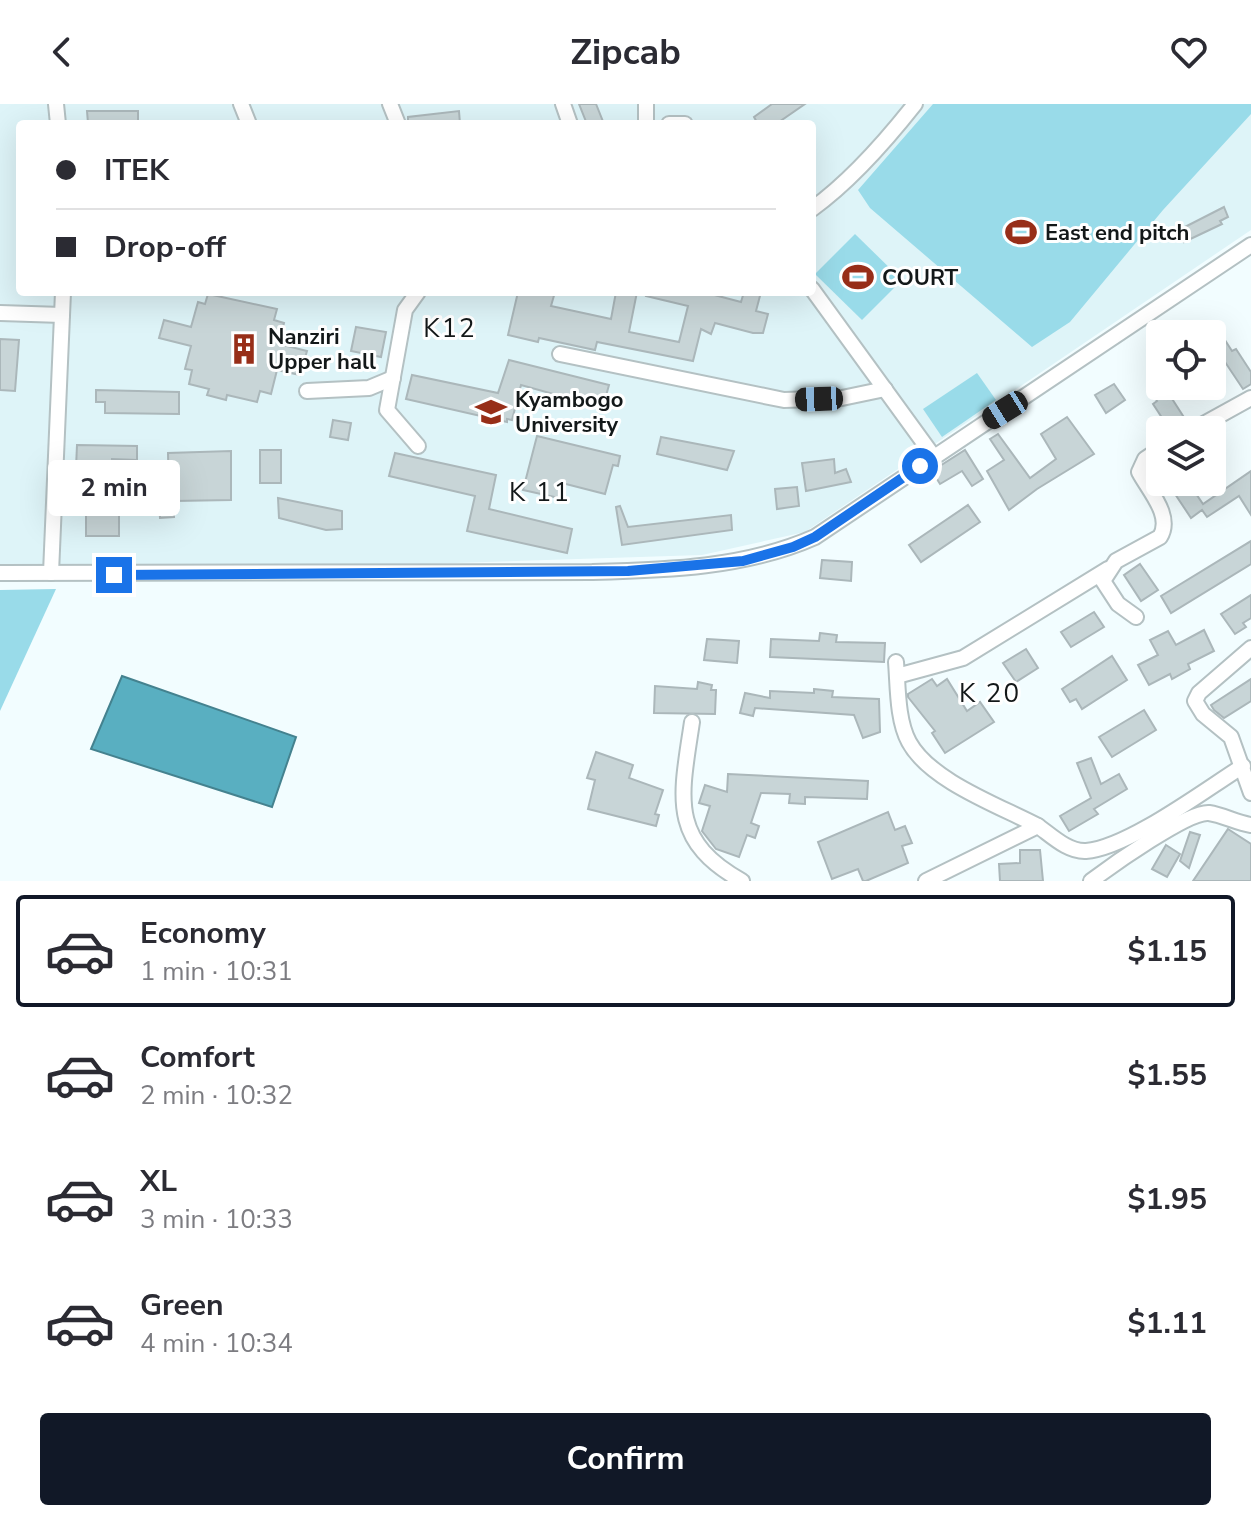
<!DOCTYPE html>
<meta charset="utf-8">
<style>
body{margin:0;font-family:"Nunito Sans",sans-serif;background:#f7f7f7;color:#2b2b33;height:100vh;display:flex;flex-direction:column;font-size:30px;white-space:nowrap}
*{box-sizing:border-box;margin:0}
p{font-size:26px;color:#7c7c81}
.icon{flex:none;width:44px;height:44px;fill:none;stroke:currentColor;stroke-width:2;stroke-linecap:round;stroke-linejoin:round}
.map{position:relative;height:777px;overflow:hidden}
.drawer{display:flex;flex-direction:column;background:#fff;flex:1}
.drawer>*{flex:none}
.top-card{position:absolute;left:16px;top:16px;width:800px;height:176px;border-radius:8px;box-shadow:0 8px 32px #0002;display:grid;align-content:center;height:176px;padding:0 40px;background:#fff}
.tools{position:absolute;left:1146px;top:216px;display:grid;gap:16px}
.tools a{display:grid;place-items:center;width:80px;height:80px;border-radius:8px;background:#fff;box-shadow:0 8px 32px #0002;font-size:40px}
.end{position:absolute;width:36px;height:36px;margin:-18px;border:10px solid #1a73e8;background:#fff;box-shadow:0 0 0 4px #fff}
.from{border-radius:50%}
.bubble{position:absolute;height:56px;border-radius:8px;background:#fff;box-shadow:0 8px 32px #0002;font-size:26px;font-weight:700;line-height:56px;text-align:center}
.car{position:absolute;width:24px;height:48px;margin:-24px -12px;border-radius:10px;box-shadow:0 0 6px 2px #0007;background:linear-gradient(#222 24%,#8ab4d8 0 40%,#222 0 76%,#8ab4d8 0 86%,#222 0)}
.top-card b{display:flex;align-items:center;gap:28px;height:76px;font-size:30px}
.top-card b+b{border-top:2px solid #e1e1e2}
.top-card i{width:20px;height:20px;background:#2b2b33}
ul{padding:14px 0 0;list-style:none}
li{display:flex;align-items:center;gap:24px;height:112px;margin:0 16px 12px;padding:0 24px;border:4px solid transparent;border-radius:8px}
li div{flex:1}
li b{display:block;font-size:30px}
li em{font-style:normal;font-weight:700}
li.on{border-color:#111827}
li>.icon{width:72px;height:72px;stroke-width:1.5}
.button{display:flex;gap:16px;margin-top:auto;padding:16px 40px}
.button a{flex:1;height:92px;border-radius:8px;background:#111827;color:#fff;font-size:32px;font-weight:700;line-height:92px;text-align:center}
header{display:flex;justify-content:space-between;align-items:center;height:104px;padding:0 40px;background:#fff;font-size:36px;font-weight:700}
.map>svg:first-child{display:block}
</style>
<header><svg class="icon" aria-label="back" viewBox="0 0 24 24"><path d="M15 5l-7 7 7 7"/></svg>Zipcab<svg class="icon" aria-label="heart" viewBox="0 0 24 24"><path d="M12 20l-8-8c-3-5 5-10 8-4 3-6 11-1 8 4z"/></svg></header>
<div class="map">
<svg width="1251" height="777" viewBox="0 0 1251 777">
<rect width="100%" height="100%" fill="#f2fdff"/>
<!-- built -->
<path fill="#def4f8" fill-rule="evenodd" d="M0 0H1251V126L805 428 702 451 328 463 0 462ZM20 20H812V188H20Z"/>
<!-- green -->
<g fill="#99dbe9">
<path d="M933 0H1251V10L1163 106 1070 218 1032 243 870 104 858 86Z"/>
<path d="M855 130 902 176 862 216 815 170Z"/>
<path d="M977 269 996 296 942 333 923 305Z"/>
<path d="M55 485H56L0 607V486Z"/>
</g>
<!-- water -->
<path fill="#59afc1" stroke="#44828f" stroke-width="2" d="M122 572 296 633 272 703 91 645Z"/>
<!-- building -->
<g fill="#c8d5d7" stroke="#abb7ba" stroke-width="2">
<path d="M579 0H596L604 20H587Z"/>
<path d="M772 0H805L776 20H758L754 13Z"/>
<path d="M87 7H138V20L88 19Z"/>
<path d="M459 7 460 20H408V13Z"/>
<path d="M1224 103 1228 113 1220 117 1222 120 1184 138 1183 135 1179 137 1175 128Z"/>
<path d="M518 188H555L551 202 611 215 616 188H637L629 228 679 238 688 202 646 192 647 188H703L741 198 744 188H761L756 207 768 210 763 229H753L715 219 711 230 701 225 693 257 597 238 595 246 539 234 538 238 508 231Z"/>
<path d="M208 190 277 205 274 216 284 219 279 240 307 247 300 271 277 266 271 290 260 287 257 298 227 291 226 296 207 291 209 285 189 280 192 266 185 265 191 242 159 234 164 216 191 223 198 198 205 200Z"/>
<path d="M356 223 386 228 381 253 351 247Z"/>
<path d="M1223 233 1232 247 1236 245 1251 268V280L1243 285 1223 255 1212 262V241Z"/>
<path d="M0 235 19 236 15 287 0 286Z"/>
<path d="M509 256 609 281 604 299 583 294 582 298 521 281 512 316 507 315V318L406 295 412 271 498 289Z"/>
<path d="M1160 274V282H1181L1169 290 1187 318 1183 326H1170L1153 300 1157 297 1148 282Z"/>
<path d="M1114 280 1125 296 1106 309 1095 291Z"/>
<path d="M96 286 179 288V310L105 309V298H96Z"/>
<path d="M1067 313 1094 350 1037 385 1009 406 987 367 1004 356 990 335 998 330 1030 374 1056 355 1041 330Z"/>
<path d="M333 316 351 319 348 336 330 333Z"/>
<path d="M537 332 620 352 618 362 613 361 605 390 562 379 559 394 523 386Z"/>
<path d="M661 333 734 347 727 366 657 350Z"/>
<path d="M77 341 137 342V356L112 355V365L76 364Z"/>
<rect x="260" y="346" width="21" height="33"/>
<path d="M965 346 983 375 972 382 962 367 940 380 932 367Z"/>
<path d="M231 347V396L174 397V413L160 414 159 396H169L168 349Z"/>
<path d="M395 349 496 371 489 405 572 425 567 449 467 427 475 392 389 372Z"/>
<path d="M834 355 835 369 846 365 851 378 806 387 802 359Z"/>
<path d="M1251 367V411L1239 392 1207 413 1202 406 1191 414 1167 378H1188L1203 400Z"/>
<path d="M797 383 799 402 777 405 775 385Z"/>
<path d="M278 394 342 407V425L326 426 279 414Z"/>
<path d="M968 401 980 418 921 458 909 441Z"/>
<path d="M620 402 628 423 731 411 732 426 622 441 616 403Z"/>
<rect x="86" y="409" width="33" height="23"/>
<path d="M1251 437V460L1171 509 1161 492Z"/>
<path d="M822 456 852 458 851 477 820 474Z"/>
<path d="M1140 460 1158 486 1141 497 1124 471Z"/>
<path d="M1251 491V514L1243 519 1246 523 1235 530 1221 510Z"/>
<path d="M1094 508 1104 523 1071 543 1061 528Z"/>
<path d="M1204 526 1214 547 1188 560 1190 565 1172 575 1170 570 1149 581 1138 561 1158 551 1150 536 1168 527 1176 541Z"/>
<path d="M820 529 837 531 836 538 885 539 884 558 770 553 771 535 819 537Z"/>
<path d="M707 535 739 537 737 559 704 556Z"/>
<path d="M1026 545 1038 564 1016 578 1003 559Z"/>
<path d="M1112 552 1127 576 1082 605 1076 595 1070 598 1062 585Z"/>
<path d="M932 575 937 582 947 575 967 607 980 598 994 618 945 649 932 629 935 627 908 593V590Z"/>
<path d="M1251 575V597L1224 614 1214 606 1211 601Z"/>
<path d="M698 578 712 581 711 586H716L715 610 654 609 655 582 697 585Z"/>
<path d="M814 585 833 587 832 593 879 595 880 628 863 634 854 611 755 604 753 612 740 609 745 589 770 594V587L814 589Z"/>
<path d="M1144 606 1156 626 1112 653 1099 633Z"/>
<path d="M596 648 633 661 629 674 663 686 655 710 659 711 656 722 588 705 595 676 587 674Z"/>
<path d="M1091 654 1101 680 1119 670 1127 685 1094 705 1098 710 1069 727 1060 712 1091 694 1077 659Z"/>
<path d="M728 670 868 677 867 695 805 693V700L789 699 790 690 761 689 751 719 759 722 755 734 747 731 739 753 716 745 702 727 710 702 699 699 705 681 727 688Z"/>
<path d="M888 708 895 726 905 722 912 739 902 742 908 759 866 777H863L858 765 832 775 818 738Z"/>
<path d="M1228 725 1251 740V777H1193Z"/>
<path d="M1190 728 1200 731 1189 764 1180 757Z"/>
<path d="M1166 741 1180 750 1167 773 1152 765Z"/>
<path d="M1020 746H1040L1043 777H1000L999 760 1020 759Z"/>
</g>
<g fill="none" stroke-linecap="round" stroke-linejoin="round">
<defs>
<g id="minor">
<path d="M56 0 58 20"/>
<path d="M241 0 249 20"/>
<path d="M390 0 398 20"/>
<path d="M563 0 570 20"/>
<path d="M646 20V0"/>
<path d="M669 20H685"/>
<path d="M812 105C851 77 885 38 915 0"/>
<path d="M812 185 934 353"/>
<path d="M418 188 405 206 387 306 418 342"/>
<path d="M0 209 62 211"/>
<path d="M560 250 784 296 842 294 885 285"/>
<path d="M307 287 369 284 393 274"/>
<path d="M1193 326 1251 294"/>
<path d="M0 469 592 468C667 466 745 464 815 433L1251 141"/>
<path d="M51 469 63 188"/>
<path d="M1136 513 1118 500 1103 477 1116 457 1160 433C1173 412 1149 387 1139 368L1145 355 1160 345"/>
<path d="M1251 544 1199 589 1195 597 1203 610 1231 633 1251 689"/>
<path d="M896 558C898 582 897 616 909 638 930 677 1000 702 1038 722"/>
<path d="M897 572 963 554 1108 465"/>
<path d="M692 618C681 692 668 736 742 777"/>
<path d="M926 777 1038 722C1052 732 1068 748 1086 747 1128 744 1206 685 1243 662"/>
<path d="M1091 777C1111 762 1188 707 1209 709 1223 711 1237 719 1251 721"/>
</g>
</defs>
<!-- minor casing -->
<use href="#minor" stroke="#b4c1c3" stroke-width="18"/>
<!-- minor -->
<use href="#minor" stroke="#fff" stroke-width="14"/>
</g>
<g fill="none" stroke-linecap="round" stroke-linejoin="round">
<!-- route -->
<path stroke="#1a73e8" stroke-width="10" d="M114 471 628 467 743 457 793 443 815 433 920 362"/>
</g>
<!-- icons -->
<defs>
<symbol id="stadium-bare" viewBox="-9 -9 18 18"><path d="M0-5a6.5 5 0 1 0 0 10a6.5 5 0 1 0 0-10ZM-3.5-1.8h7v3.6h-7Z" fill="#972e18" stroke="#fff" stroke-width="2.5" paint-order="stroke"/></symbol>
<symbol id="building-bare" viewBox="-9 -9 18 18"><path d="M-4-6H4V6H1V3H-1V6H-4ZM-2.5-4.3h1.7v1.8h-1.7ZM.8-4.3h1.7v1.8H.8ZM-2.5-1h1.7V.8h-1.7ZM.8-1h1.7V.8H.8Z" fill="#972e18" stroke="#fff" stroke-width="2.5" paint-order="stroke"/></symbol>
<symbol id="university-bare" viewBox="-9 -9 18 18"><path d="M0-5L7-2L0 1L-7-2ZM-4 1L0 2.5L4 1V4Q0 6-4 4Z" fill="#972e18" stroke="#fff" stroke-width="2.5" paint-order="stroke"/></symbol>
</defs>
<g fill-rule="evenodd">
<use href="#stadium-bare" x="999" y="106" width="44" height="44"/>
<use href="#stadium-bare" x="836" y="151" width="44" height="44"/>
<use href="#building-bare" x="222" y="223" width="44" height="44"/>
<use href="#university-bare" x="469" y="286" width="44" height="44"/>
</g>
<g text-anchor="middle" stroke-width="6" stroke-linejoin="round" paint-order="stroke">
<!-- poi labels -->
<g font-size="22" font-weight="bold" fill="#131819" stroke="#fff" text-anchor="start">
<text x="1045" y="136">East end pitch</text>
<text x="882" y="181">COURT</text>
<text x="268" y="240">Nanziri<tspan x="268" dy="25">Upper hall</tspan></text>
<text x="515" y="303">Kyambogo<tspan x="515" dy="25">University</tspan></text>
</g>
<!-- quarter labels -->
<g font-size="26" letter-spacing="2" fill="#131819" stroke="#fff">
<text x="450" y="233">K12</text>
<text x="540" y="397">K 11</text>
<text x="990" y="598">K 20</text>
</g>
</g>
</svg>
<div class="tools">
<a><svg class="icon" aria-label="locate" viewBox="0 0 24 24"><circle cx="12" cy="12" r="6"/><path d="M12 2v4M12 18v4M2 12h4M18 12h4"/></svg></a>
<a><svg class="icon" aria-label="layers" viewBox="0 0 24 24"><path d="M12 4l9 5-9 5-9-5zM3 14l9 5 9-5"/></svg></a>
</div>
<i class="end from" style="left:920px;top:362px"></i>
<i class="end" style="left:114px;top:471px"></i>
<div class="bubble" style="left:48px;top:356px;width:132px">2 min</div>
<i class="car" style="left:819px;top:295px;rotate:268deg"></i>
<i class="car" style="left:1005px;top:306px;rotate:238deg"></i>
<div class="top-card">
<b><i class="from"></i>ITEK</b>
<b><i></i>Drop-off</b>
</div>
</div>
<section class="drawer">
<ul>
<li class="on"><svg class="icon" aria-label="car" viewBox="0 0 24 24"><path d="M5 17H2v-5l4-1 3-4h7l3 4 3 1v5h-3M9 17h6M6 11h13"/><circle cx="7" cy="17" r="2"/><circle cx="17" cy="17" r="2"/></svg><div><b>Economy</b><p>1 min · 10:31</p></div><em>$1.15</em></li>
<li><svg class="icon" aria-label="car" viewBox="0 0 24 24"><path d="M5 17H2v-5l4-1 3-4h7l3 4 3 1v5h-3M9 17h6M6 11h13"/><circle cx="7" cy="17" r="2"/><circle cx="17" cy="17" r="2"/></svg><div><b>Comfort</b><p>2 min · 10:32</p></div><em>$1.55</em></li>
<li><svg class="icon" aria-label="car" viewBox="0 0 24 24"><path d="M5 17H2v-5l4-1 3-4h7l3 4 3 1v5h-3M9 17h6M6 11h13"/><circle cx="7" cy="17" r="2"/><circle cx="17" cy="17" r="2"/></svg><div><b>XL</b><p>3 min · 10:33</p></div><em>$1.95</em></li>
<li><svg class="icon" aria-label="car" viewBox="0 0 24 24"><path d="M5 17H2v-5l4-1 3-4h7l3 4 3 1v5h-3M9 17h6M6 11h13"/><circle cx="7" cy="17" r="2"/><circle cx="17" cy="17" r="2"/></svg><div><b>Green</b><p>4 min · 10:34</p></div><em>$1.11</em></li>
</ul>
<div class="button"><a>Confirm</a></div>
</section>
